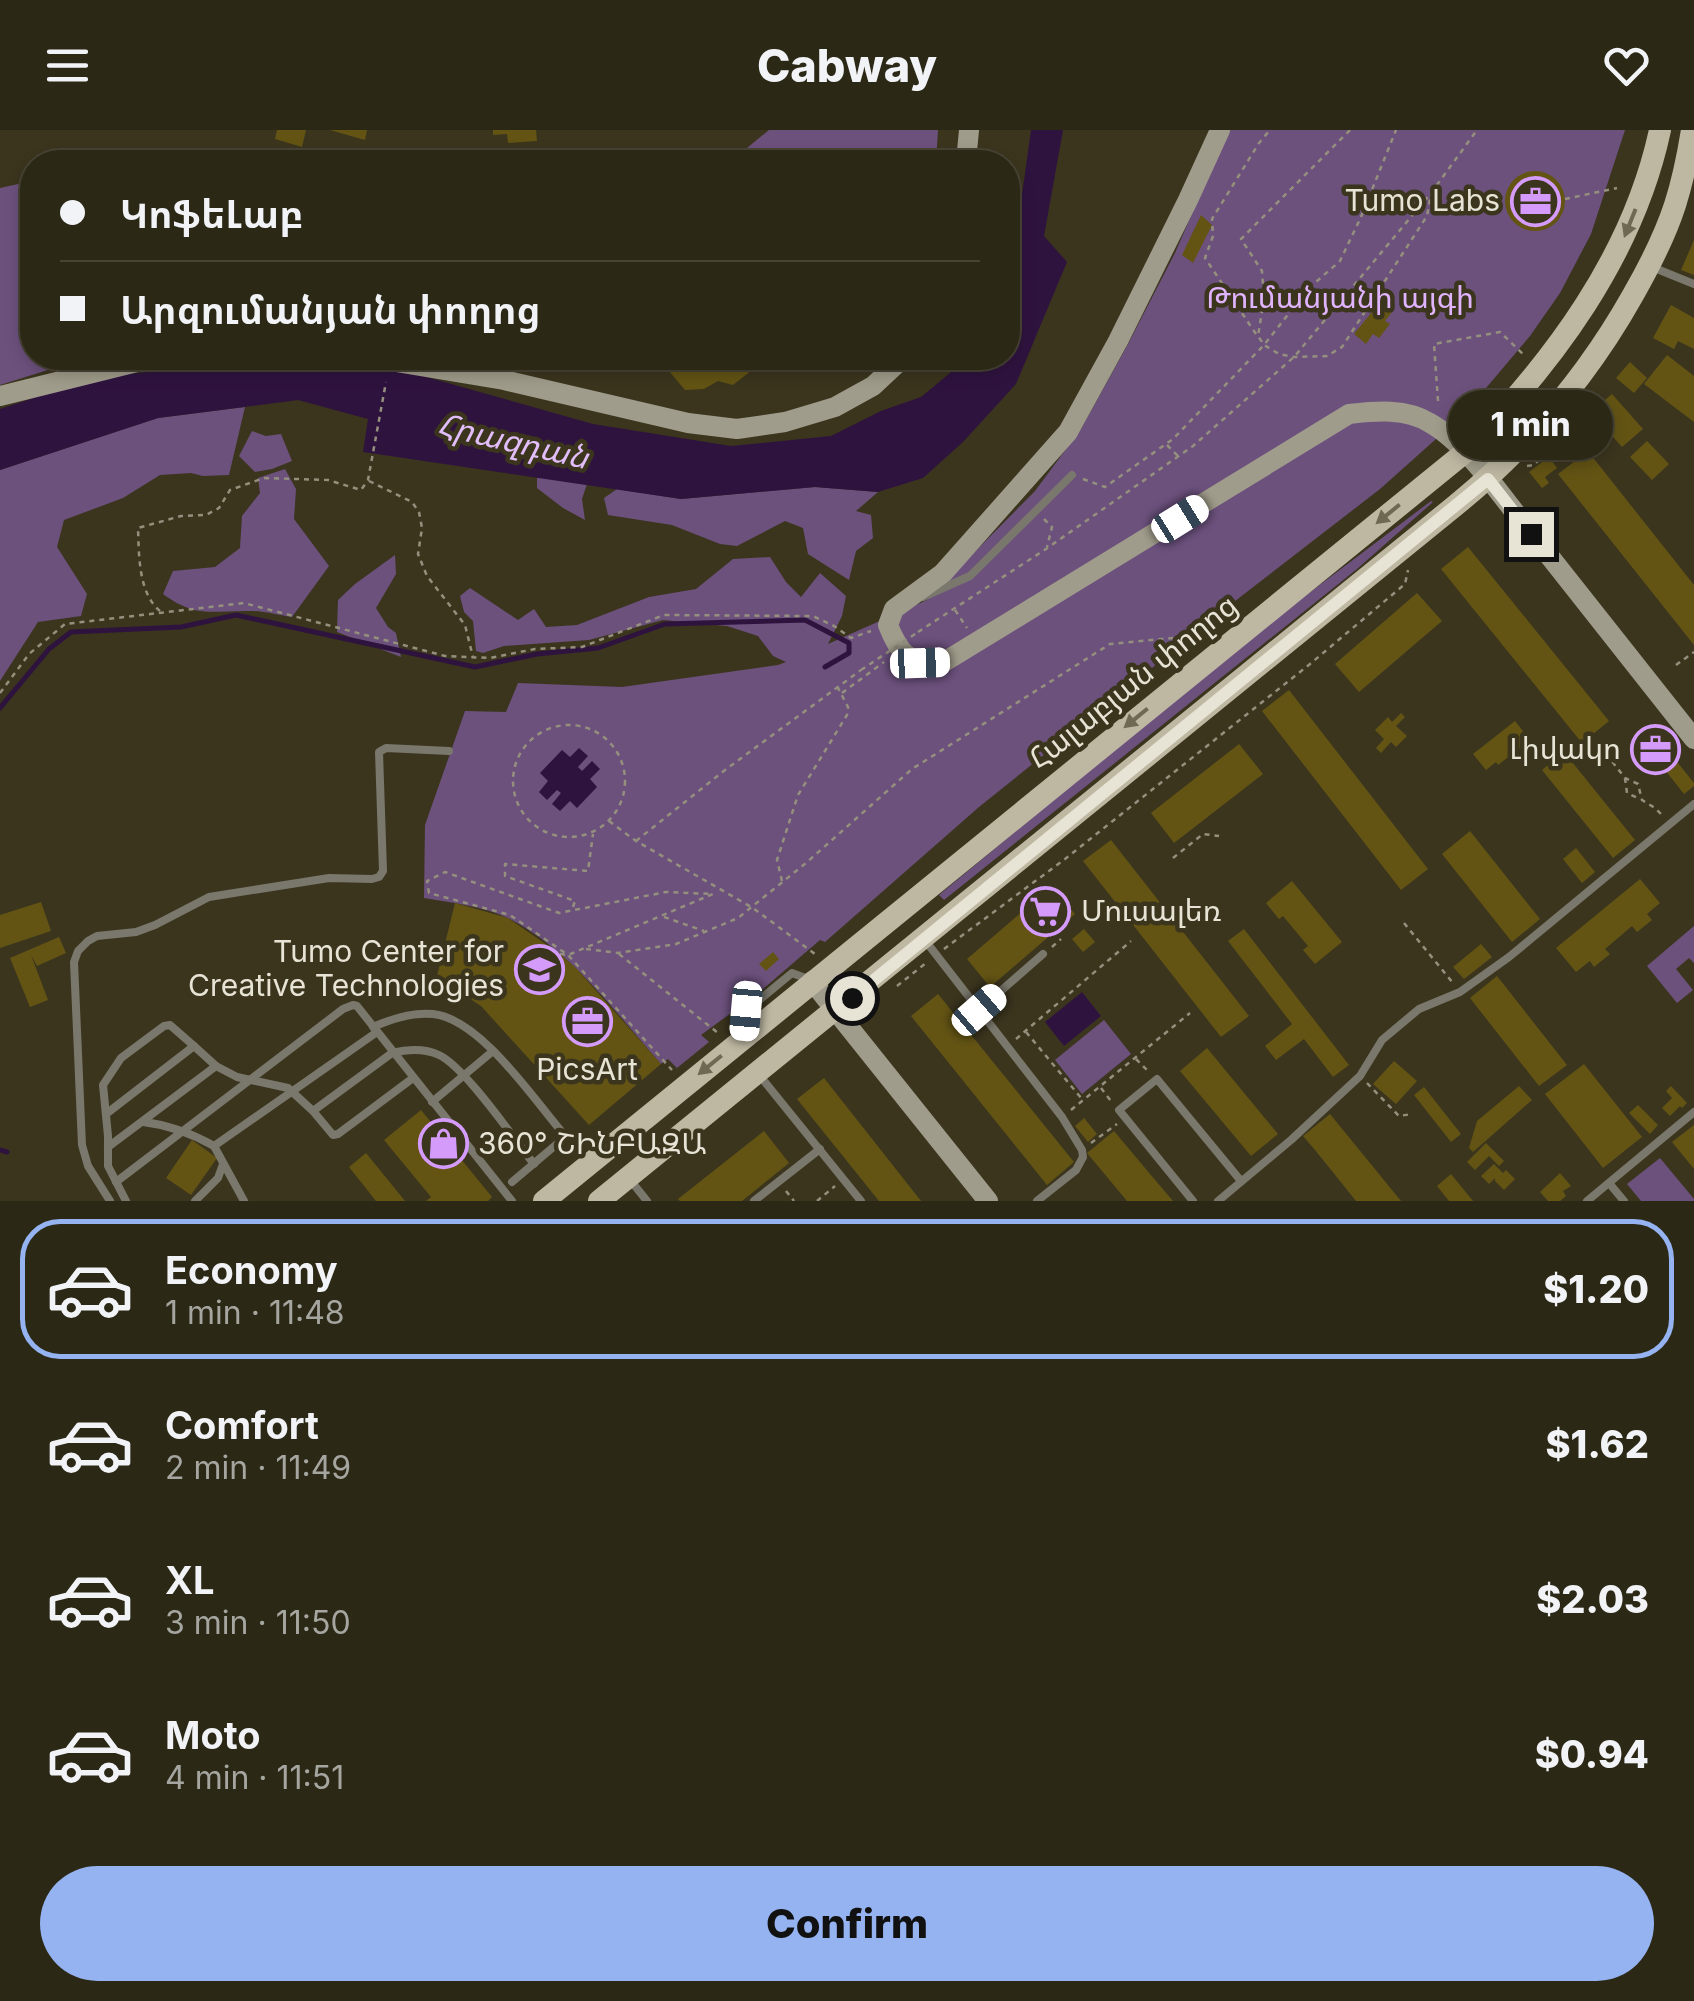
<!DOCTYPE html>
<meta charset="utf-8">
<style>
body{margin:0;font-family:Inter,"Noto Sans Armenian",sans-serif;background:#383423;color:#f1f3f6;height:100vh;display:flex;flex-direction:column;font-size:38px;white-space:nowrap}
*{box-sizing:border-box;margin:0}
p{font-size:32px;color:#a6a6a1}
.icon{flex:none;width:55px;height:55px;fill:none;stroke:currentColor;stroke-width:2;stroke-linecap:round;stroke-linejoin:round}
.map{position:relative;height:1071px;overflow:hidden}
.panel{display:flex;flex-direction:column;background:#2c2816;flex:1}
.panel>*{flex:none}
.guide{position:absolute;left:20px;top:20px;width:1000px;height:220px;border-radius:40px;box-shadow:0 5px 15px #0003,0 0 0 2px #484435;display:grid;align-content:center;height:220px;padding:0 40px;background:#2c2816}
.end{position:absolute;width:45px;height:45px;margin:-22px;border:12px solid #e7e4d6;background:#111;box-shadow:0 0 0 5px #111}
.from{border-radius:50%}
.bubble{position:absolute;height:70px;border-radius:35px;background:#2c2816;box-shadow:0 5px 15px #0003,0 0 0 2px #484435;font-size:32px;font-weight:800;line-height:70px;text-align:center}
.car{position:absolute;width:30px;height:60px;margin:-30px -15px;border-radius:12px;box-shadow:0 0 8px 2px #0007;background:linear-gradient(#fff 24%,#345 0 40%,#fff 0 76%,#345 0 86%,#fff 0)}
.guide b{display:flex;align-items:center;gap:35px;height:95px;font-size:38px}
.guide b+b{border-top:2px solid #484435}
.guide i{width:25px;height:25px;background:#f1f3f6}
ul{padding:18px 0 0;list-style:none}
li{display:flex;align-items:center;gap:30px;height:140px;margin:0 20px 15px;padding:0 20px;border:5px solid transparent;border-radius:40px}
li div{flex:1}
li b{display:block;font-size:38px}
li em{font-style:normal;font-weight:800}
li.current{border-color:#95b2f1}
li>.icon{width:90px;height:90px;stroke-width:1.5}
.cta{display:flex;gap:20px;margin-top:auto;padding:20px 40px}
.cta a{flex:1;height:115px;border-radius:60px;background:#95b2f1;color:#111;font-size:40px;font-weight:800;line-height:115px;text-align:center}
header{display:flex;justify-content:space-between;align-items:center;height:130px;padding:0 40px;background:#2c2816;font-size:45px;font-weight:800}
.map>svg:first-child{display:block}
</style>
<header><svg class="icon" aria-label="menu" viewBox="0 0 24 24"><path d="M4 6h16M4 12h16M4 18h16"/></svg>Cabway<svg class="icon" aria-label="heart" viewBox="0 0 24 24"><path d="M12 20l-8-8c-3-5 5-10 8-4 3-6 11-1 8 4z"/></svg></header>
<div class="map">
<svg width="1694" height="1071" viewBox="0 0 1694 1071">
<rect width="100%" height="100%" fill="#3b351e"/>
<!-- green -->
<g fill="#6c517d">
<path d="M769 0H938L936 32H730Z"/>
<path d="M1228 0H1625L1591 104 1560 163 1530 206 1464 284 1380 359 1239 468 979 677 825 812 820 810 757 864 701 905 709 912 677 938 668 929 661 934C615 882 571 820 508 788 483 776 452 773 424 768L425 695 465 581 506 582 518 553 622 557 778 535 786 532 773 526 758 506 727 496 663 490 589 510 504 516 483 523 476 521 473 491 464 482 460 466 470 458 518 490 534 479 546 497 577 495 649 467 696 459 733 429 770 427 786 452 801 467 820 443 846 466 842 486 828 514 927 470 1035 361 1081 299 1127 216 1175 123Z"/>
<path d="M32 51V228H86L0 255V58Z"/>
<path d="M245 277 229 345 203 346 191 343 160 345 123 368 64 390 57 417 87 464 81 486 38 492 0 551V340L158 288Z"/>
<path d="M252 301 266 306 281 304 292 331 272 339 255 342 239 326Z"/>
<path d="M285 339 296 359 294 389 329 436 292 487C278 485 264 481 251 481 213 480 197 489 163 464L173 441 215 437 240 418 242 386 260 363 258 348Z"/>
<path d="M537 347 587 354 582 369 585 390 563 378 537 358Z"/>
<path d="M815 357 878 362 856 381 871 385 873 408 856 421 849 450 808 424 803 398 785 391 737 416 720 414 672 395 608 385 604 368 617 359 681 369Z"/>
<path d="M1431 371 1433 372 1357 439 944 770 939 765 1244 512Z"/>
<path d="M395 425 396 444 376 478 388 497 396 503 401 527 337 502 338 470 355 454Z"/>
<path d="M1694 796V833L1689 828 1676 839 1693 860 1677 873 1647 836Z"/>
<path d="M1104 890 1131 924 1082 964 1055 930Z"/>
<path d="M1660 1028 1694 1069V1071H1641L1627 1054Z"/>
</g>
<!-- water -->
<g fill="#2f133f">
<path d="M1031 0H1063L1044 106 1067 132 1016 254 963 312 923 348 878 362 815 357 681 369 363 322 368 289 298 270 158 288 0 340V279L98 247 285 228 405 241 593 294 731 316 831 306 881 281 921 267 968 228H1008V76L1022 65Z"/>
<path d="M579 618 588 626 578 637 582 641 592 631 600 639 590 649 597 657 577 678 570 671 560 681 552 674 561 663 557 660 547 670 539 662 548 651 540 643 562 620 570 627Z"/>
<path d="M1082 862 1101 886 1064 916 1045 892Z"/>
</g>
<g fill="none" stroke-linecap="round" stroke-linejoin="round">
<!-- stream -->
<g stroke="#2f133f" stroke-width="5">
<path d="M0 578 49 519 71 502 181 497 236 485 475 537 537 524 598 518 665 494 805 490 849 513V523L825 537"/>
<path d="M0 1020 7 1022"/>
</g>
</g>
<!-- building -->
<g fill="#635414">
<path d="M277 0H306L302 17 275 9Z"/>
<path d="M330 0H367L365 10Z"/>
<path d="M493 0H536L537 11 508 13 507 4 493 5Z"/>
<circle cx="1535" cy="71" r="30"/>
<path d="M1201 85 1212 95 1193 133 1182 125Z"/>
<path d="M1694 110V145L1681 140Z"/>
<path d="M1380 172 1392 182 1385 191 1390 194 1379 208 1373 204 1366 214 1354 204Z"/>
<path d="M1671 175 1694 188V219L1678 211 1674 219 1653 208Z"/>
<path d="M1667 225 1694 246V292L1644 254Z"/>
<path d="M658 228H767L733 255 718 251 704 259 685 260Z"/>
<path d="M1630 232 1647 248 1634 263 1616 248Z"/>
<path d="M1612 264 1643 299 1622 317 1591 282Z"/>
<path d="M1582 301 1594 315 1587 320 1694 455V515L1558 344 1583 325 1571 310Z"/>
<path d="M1647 311 1669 334 1652 350 1630 327Z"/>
<path d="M1549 327 1557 338 1545 347 1549 353 1542 358 1529 342Z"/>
<path d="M1468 417 1609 591 1582 613 1441 439Z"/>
<path d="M1417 463 1442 491 1359 562 1335 534Z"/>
<path d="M1289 560 1428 739 1401 760 1262 581Z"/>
<path d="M1401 583 1405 587 1396 596 1407 606 1396 617 1391 612 1381 623 1376 618 1384 609 1375 600 1388 587 1392 592Z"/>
<path d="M1515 591 1530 610 1498 635 1496 632 1486 640 1473 624Z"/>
<path d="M1654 603 1694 653V656L1684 664 1661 635 1653 641 1634 618Z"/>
<path d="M1239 614 1263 644 1174 713 1151 683Z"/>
<path d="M1564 622 1635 710 1613 728 1542 640Z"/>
<path d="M1470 701 1540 789 1512 812 1442 724Z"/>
<path d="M1111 710 1249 886 1221 907 1083 731Z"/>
<path d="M1576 718 1595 742 1582 753 1563 729Z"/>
<path d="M1640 749 1660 773 1647 784 1652 790 1637 802 1632 796 1605 819 1610 824 1594 837 1590 831 1576 842 1556 818Z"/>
<path d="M1292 751 1342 812 1315 834 1303 820 1308 816 1283 786 1279 789 1266 773Z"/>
<path d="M1051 757 1075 784 990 857 967 829Z"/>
<path d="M41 772 51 801 0 818V785Z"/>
<path d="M455 773 508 788 560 824 576 838 661 934 589 995 481 876 463 864 434 858Z"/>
<path d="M1084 799 1095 812 1083 822 1072 809Z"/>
<path d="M1244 799 1349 935 1333 947 1304 909 1276 930 1265 916 1292 894 1228 811Z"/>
<path d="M59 807 66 823 37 836 31 825 48 870 30 877 10 828Z"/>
<path d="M1481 814 1492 827 1464 849 1453 837Z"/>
<path d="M773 822 779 829 766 841 759 834Z"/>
<path d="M1497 846 1567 935 1539 956 1470 868Z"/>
<path d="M938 864 1074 1032 1047 1055 911 886Z"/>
<path d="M1207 918 1278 1004 1251 1026 1180 941Z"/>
<path d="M1394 931 1417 951 1396 974 1373 954Z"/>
<path d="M1584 934 1642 1007 1603 1038 1545 964Z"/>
<path d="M824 948 921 1071H879L797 969Z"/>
<path d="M1519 956 1532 970 1473 1022 1469 1018 1477 991Z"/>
<path d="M1671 956 1687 973 1682 978 1680 976 1670 986 1662 978 1672 968 1666 961Z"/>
<path d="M1424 957 1461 1004 1451 1012 1414 965Z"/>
<path d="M1638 975 1658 995 1650 1004 1629 983Z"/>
<path d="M421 980 492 1067 488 1071H426L431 1067 384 1010Z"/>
<path d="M1330 984 1401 1071H1356L1315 1020 1303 1006Z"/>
<path d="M1084 988 1097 1004 1088 1012 1075 996Z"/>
<path d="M1694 995V1039L1672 1012Z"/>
<path d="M764 1001 789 1033 742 1071H680L678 1069Z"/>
<path d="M1114 1001 1150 1044 1173 1071H1127L1087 1023Z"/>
<path d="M192 1010 217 1028 191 1065 166 1048Z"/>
<path d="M1486 1013 1504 1031 1499 1036 1489 1026 1475 1040 1467 1032Z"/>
<path d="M366 1023 405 1071H376L349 1037Z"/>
<path d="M1494 1034 1503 1043 1506 1040 1515 1049 1504 1060 1495 1051V1048L1489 1054 1481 1046Z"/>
<path d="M1560 1043 1571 1056 1563 1061 1566 1066 1560 1071H1548L1540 1062Z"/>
<path d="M1451 1044 1473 1071H1449L1437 1056Z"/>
</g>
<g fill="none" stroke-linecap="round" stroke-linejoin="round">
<!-- path -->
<g stroke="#95907e" stroke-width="2.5" stroke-dasharray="5 5" stroke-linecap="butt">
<path d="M1350 0 1241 109 1262 141 1264 169 1258 206 1264 215 1279 224 1294 227 1327 226 1342 217 1427 86 1431 64"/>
<path d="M1565 69 1617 58"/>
<path d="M1256 204 1205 128 1213 106 1212 89 1259 13 1270 0"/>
<path d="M1438 271 1434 214 1500 202 1524 225"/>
<path d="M1167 315 1178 326"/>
<path d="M1527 336 1534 335 1546 323 1544 321"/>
<path d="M1083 349 1105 357 1173 309 1264 215 1309 158 1340 131 1361 87 1396 0"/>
<path d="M369 351 412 372 419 382 422 398 418 424 427 446 465 495 473 527"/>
<path d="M1044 389 1052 397 1047 417"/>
<path d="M955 480 967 498"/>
<path d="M160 481C138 463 139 424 138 398L181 386 206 385 219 378 230 360 264 348 328 350 361 360 368 350 386 252"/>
<path d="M918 502 1046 419 1193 316 1294 227 1431 63 1477 0"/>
<path d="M1676 535 1694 522"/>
<path d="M0 563 29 524 65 494 244 473 445 526 490 528 535 519 582 517 664 485 813 486 834 496 851 508 871 501"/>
<path d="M842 563 884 532"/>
<circle cx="569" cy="651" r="56"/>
<path d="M1600 616 1625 648 1638 654 1642 670 1655 678 1663 686"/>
<path d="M1625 648 1627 663 1640 669"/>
<path d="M609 691 636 711 753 778 815 824"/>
<path d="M636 711 725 640 861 540"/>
<path d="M1173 728 1203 704 1219 706"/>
<path d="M782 751 777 730 798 665 847 585 848 577 837 556"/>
<path d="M573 777 575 771 505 746V734L588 741 593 704"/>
<path d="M664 787 704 801"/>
<path d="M1404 793 1453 853"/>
<path d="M1052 817 1061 809"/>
<path d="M586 819 618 823 676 814 738 788 806 733 912 639 1110 514 1183 507 1201 509"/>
<path d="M944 819 1065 729 1310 534 1405 454 1408 440"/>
<path d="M560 824 568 825 713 764 666 762 559 783 445 742 427 751 429 763 510 785 568 825 672 940"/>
<path d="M619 824 718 903"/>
<path d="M897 856 926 833"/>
<path d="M1026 902 1082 969"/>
<path d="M1016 909 1131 811"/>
<path d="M1136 929 1148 941"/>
<path d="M1367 953 1399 986 1412 984"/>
<path d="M1101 958 1111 971"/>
<path d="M1071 980 1190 883"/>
<path d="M1091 1013 1117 994"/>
<path d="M786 1061 794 1071"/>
<path d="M817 1071 835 1056"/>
</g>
<!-- lane -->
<g stroke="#7a776c" stroke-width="8">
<path d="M1652 137 1694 154"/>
<path d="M923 467 970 446 1072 345"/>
<path d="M924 809 1062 987 1082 1020 1083 1027 1076 1040 1037 1071"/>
<path d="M979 880 1043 824"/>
<path d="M373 897C391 889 413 882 433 884 480 889 532 967 562 1002L564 1008 512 1052"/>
<path d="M745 901 746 881 792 843 808 849"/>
<path d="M760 946 861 1071"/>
<path d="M432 972 493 921"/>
<path d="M313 981 392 923C408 919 424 918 439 925 465 937 514 1009 534 1034"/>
<path d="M106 984 194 916 216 936"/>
<path d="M143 992C169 995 191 1003 214 1016"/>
<path d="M108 1017 216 936 237 947 288 958 313 981 333 1005 338 1004 413 948"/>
<path d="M631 1051 647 1071"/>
<path d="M116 1052 343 879 353 875 357 876 512 1071"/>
<path d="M1609 1053 1624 1071"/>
<path d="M110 1071 88 1036 82 1015 74 832 78 821 88 811 97 806 136 802 155 795 209 767 329 748 372 749 379 747 383 741 379 622 386 618 449 621"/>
<path d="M126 1071 108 1036V1006L103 955 121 928 164 896 170 895 194 916"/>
<path d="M195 1071 218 1048 223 1034"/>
<path d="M244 1071 214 1016 377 902"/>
<path d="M754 1071 820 1019"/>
<path d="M1193 1071 1119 980 1157 949 1241 1051"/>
<path d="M1218 1071 1291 1010 1360 946 1382 910 1419 879 1460 862 1509 827 1694 674"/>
<path d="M1587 1071 1694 982"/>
</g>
<!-- secondary -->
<g stroke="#a09c8b" stroke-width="20">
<path d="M1220 0 1188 70 1118 211 1068 302 943 443 894 479 888 495C901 527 909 533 944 532L1349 284C1376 281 1406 278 1430 293 1466 313 1502 367 1528 399 1583 469 1638 539 1694 609"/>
<path d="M966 32 969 0"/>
<path d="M356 228 390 231 504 250 688 293 737 299 785 292 835 277 873 256 903 228"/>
<path d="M0 266 153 228"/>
<path d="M812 851 988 1071"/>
</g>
<!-- primary -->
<g stroke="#beb8a2" stroke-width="22">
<path d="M544 1071 1464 323C1553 233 1633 126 1660 0"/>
<path d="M599 1071 1456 375C1528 316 1587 247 1633 165 1649 137 1665 106 1675 75 1683 50 1688 25 1692 0"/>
</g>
<!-- path-bridge -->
<g stroke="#95907e" stroke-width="2.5" stroke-dasharray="5 5" stroke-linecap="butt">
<path d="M1490 271 1483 278 1533 327 1540 320"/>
<path d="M861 540 918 502"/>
</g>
</g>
<!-- one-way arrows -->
<defs><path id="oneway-solid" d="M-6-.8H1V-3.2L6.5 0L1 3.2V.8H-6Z" transform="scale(2.5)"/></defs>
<g fill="#6f6953">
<use href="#oneway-solid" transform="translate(1630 93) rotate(112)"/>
<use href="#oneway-solid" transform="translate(1388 384) rotate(141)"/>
<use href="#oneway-solid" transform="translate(1136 588) rotate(141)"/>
<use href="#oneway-solid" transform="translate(710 935) rotate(141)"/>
</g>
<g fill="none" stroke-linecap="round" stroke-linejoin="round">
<!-- route -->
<path stroke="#e7e4d6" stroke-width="12" d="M852 868 1488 349 1531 404"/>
</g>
<!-- icons -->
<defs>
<symbol id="office-ring" viewBox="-11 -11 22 22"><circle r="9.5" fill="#3b351e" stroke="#d59bfa" stroke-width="1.5"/><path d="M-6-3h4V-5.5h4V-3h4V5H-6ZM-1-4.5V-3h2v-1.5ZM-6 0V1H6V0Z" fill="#d59bfa"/></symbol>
<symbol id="supermarket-ring" viewBox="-11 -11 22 22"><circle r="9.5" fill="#3b351e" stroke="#d59bfa" stroke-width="1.5"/><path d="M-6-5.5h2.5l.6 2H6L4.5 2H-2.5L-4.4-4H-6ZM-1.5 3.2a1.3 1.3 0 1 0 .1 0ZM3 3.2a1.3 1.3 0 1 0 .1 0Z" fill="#d59bfa"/></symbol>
<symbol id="school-ring" viewBox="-11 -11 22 22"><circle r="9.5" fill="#3b351e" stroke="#d59bfa" stroke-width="1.5"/><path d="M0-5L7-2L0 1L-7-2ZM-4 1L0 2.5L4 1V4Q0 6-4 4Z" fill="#d59bfa"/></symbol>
<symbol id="shop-ring" viewBox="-11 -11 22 22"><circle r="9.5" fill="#3b351e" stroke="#d59bfa" stroke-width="1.5"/><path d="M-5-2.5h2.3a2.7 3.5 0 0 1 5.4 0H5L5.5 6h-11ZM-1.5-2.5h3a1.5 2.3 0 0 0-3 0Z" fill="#d59bfa"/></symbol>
</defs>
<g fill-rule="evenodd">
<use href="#office-ring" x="1508" y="44" width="55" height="55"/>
<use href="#office-ring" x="1628" y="592" width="55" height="55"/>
<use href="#supermarket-ring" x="1018" y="754" width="55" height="55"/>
<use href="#school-ring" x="512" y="812" width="55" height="55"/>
<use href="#office-ring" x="560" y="864" width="55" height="55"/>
<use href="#shop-ring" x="416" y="986" width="55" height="55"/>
</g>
<g text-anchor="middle" stroke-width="9" stroke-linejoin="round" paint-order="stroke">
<!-- poi labels -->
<g font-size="30" fill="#e7e4d6" stroke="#3b351e" text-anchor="end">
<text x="1500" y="81">Tumo Labs</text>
<text x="1621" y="629">Լիվակո</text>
<text x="1081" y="791" text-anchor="start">Մուսալեռ</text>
<text x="504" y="832">Tumo Center for<tspan x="504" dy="34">Creative Technologies</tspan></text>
<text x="587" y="950" text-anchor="middle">PicsArt</text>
<text x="478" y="1024" text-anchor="start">360° ՇԻՆԲԱԶԱ</text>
</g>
<!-- park labels -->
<g font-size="30" fill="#e0b3fe" stroke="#3b351e">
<text x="1340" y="178">Թումանյանի այգի</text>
</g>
<!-- street labels -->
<g font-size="30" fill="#e7e4d6" stroke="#3b351e">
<text transform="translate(1133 552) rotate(-39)" y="10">Հալաբյան փողոց</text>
</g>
<!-- water labels -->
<g font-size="32" font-style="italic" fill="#e1bdf9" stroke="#3b351e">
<text transform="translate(513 311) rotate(13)" y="11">Հրազդան</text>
</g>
</g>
</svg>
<i class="end from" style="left:852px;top:868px"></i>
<i class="end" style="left:1531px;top:404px"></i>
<div class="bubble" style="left:1448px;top:260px;width:165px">1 min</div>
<i class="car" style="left:1180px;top:389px;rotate:58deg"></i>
<i class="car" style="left:920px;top:533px;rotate:88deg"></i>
<i class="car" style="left:979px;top:880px;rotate:49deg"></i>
<i class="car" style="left:746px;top:881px;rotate:185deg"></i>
<div class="guide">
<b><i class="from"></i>ԿոֆեԼաբ</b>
<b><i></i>Արզումանյան փողոց</b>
</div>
</div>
<section class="panel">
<ul>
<li class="current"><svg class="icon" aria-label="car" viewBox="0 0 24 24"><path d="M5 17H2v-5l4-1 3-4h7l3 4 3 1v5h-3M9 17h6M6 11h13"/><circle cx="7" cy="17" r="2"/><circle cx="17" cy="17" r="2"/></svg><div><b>Economy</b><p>1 min · 11:48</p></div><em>$1.20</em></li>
<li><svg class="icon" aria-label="car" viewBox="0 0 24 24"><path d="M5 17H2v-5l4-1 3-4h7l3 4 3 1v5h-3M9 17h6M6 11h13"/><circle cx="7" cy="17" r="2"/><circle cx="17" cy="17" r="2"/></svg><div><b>Comfort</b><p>2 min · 11:49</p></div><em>$1.62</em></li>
<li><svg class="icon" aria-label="car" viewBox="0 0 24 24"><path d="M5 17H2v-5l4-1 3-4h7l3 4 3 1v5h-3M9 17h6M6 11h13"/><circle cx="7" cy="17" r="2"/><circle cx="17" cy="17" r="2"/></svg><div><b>XL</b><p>3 min · 11:50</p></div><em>$2.03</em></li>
<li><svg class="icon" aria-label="car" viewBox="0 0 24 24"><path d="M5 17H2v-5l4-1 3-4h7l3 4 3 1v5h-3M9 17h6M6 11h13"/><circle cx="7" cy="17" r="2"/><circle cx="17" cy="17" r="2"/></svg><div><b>Moto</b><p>4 min · 11:51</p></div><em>$0.94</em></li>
</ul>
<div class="cta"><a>Confirm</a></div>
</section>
